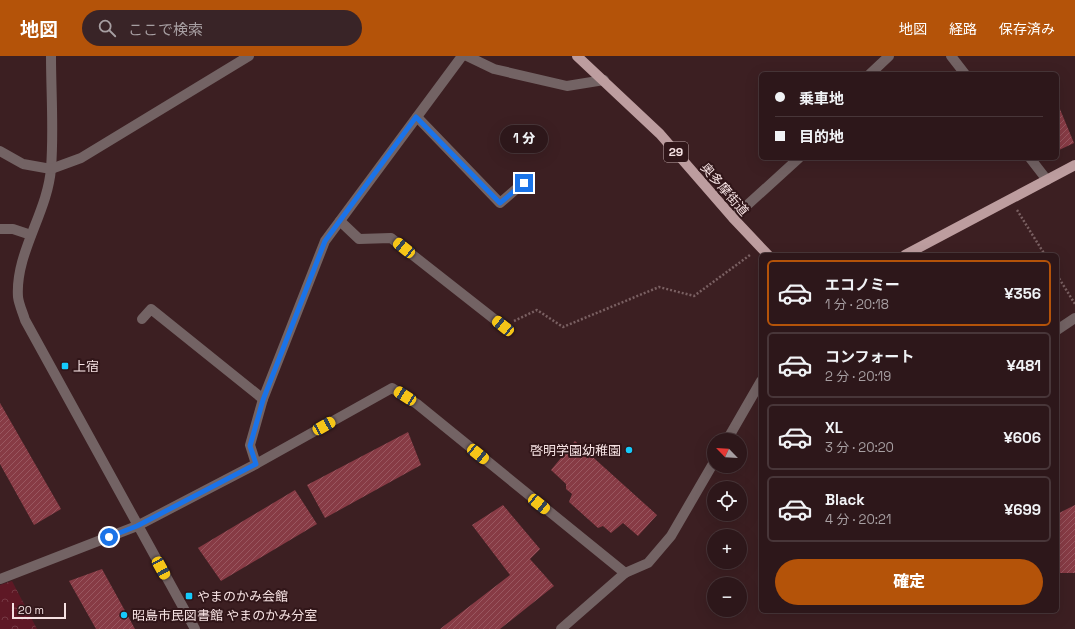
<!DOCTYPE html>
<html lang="ja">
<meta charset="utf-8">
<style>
body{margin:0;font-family:"Space Grotesk","Noto Sans JP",sans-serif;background:#392427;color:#f1f3f6;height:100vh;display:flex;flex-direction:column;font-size:15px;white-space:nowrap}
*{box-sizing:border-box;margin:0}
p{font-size:13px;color:#a79fa2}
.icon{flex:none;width:22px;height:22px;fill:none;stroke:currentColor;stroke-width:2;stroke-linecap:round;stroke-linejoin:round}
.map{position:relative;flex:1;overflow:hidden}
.side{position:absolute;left:759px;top:197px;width:300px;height:360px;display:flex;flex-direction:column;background:#2d171a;border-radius:6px;box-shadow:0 4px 16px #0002,0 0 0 1px #483639}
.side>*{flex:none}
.top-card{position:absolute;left:759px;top:16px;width:300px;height:88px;border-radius:6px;box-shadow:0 4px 16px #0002,0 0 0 1px #483639;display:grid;align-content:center;height:88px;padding:0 16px;background:#2d171a}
.needle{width:26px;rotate:295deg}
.buttons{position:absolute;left:707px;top:377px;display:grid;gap:8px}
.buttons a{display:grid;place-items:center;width:40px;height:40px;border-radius:50%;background:#2d171a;box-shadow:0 4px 16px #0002,0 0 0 1px #483639;font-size:20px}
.scale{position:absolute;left:12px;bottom:10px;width:54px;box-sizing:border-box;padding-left:4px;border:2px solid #f6e2e3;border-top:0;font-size:11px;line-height:14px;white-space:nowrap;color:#f6e2e3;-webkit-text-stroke:3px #311619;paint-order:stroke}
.end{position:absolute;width:18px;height:18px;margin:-9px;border:5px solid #1a73e8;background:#fff;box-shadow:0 0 0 2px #fff}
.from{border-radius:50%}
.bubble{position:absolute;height:28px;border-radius:14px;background:#2d171a;box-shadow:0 4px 16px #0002,0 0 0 1px #483639;font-size:13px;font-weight:800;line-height:28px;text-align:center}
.car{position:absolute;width:12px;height:24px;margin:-12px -6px;border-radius:5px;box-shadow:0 0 3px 1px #0007;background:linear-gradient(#f5c518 24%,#345 0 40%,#f5c518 0 76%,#345 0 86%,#f5c518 0)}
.top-card b{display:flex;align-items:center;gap:14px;height:38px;font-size:15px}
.top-card b+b{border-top:1px solid #483639}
.top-card i{width:10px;height:10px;background:#f1f3f6}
ul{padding:7px 0 0;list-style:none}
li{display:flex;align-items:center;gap:12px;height:66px;margin:0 8px 6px;padding:0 8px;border:2px solid #483639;border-radius:6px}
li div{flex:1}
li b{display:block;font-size:15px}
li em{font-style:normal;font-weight:800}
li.current{border-color:#b45309}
li>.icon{width:36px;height:36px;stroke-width:1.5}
.action{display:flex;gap:8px;margin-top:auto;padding:8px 16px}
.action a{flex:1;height:46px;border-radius:24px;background:#b45309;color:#fff;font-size:16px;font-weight:800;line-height:46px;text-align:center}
header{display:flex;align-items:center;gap:24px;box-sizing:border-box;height:56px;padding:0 20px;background:#b45309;color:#fff}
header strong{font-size:19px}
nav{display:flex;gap:22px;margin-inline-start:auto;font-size:14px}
.search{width:280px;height:36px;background:#392427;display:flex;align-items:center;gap:10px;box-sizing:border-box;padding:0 14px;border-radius:22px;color:#a79fa2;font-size:15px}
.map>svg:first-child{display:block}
</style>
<header>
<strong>地図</strong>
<div class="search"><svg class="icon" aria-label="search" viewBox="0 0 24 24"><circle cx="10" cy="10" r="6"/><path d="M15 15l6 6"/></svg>ここで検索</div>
<nav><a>地図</a><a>経路</a><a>保存済み</a></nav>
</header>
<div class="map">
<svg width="1075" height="573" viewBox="0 0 1075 573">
<defs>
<pattern id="forest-crowns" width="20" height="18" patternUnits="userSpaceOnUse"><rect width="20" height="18" fill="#5e1825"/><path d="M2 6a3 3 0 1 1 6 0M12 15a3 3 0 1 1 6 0" fill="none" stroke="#763944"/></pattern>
<pattern id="building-hatch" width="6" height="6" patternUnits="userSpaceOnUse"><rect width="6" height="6" fill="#873b45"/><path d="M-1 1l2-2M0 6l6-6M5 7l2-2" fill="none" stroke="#995760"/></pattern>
</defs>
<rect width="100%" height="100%" fill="#3c1f22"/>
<!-- forest -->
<path fill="url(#forest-crowns)" d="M12 525 37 573H0V529Z"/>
<!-- building -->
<g fill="url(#building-hatch)">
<path d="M1057 46 1074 87 1057 95Z"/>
<path d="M0 347 61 453 34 469 0 408Z"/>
<path d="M408 376 421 409 325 462 307 429Z"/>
<path d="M575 385 657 459 638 480 623 467 611 477 603 470 598 472 569 446 572 438 566 433V428L551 414Z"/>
<path d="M295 434 317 468 221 525 198 492Z"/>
<path d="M503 449 540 493 530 503 554 530 500 573H440L510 519 472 469Z"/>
<path d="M1075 449V517H1057V458Z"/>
<path d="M102 513 135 573H96L69 525Z"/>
</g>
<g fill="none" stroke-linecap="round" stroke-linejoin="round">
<!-- path -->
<g stroke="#7a6062" stroke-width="2.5" stroke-dasharray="2 2" stroke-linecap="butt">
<path d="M1017 154 1045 199"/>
<path d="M1057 219 1075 248"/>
<path d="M514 265 537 254 563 271 659 231 694 240 750 199"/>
</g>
<!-- minor -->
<g stroke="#736364" stroke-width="10">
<path d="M51 0C51 37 54 75 51 112 48 156 15 197 18 241 19 249 23 257 25 264L195 573"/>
<path d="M467 0 494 13 567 30 604 24"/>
<path d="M951 0 965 18"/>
<path d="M870 18 889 0"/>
<path d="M417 61 500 147 523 127"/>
<path d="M0 95 23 108 51 113 81 102 249 0"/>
<path d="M1030 102 1047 124"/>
<path d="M733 162 799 102"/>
<path d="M340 165 359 183 391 182 503 270"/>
<path d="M0 173H13L31 179"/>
<path d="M142 263 151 253 263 343"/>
<path d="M1057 274 1075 262"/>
<path d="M727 384 761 325"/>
<path d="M256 408 250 389 263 343 325 185 462 0"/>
<path d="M0 523 137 470 256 408 392 332 417 348 625 517"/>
<path d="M561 573 625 517 648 507 671 480 714 406"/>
</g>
<!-- major -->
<g stroke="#bd9d9f" stroke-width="10">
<path d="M577 0 660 78 733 162 768 199"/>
<path d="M905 199 1075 109"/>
</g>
</g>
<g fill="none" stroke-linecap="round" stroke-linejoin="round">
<!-- route -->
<path stroke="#1a73e8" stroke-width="5" d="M109 481 137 470 256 408 250 390 263 344 325 185 416 61 500 147 524 127"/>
</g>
<!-- markers -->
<g fill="#15cafb" stroke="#311619" stroke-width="1.5">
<rect x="61" y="306" width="8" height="8" rx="2"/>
<circle cx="629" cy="394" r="4"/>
<rect x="185" y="536" width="8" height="8" rx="2"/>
<circle cx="124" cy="559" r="4"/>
</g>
<g text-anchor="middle" stroke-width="4" stroke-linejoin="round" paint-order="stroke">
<!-- shield labels -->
<rect fill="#311619" stroke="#bba5a6" stroke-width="1" x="664" y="86" width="24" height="20" rx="3"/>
<g font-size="12" font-weight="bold" fill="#f6e2e3">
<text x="676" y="100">29</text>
</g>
<!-- street labels -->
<g font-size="13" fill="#f6e2e3" stroke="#311619">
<text transform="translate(725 133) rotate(49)" y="5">奥多摩街道</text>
</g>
<!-- poi labels -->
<g font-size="13" fill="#f6e2e3" stroke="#311619" text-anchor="start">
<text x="73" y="315">上宿</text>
<text x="621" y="399" text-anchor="end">啓明学園幼稚園</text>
<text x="197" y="545">やまのかみ会館</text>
<text x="132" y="564">昭島市民図書館 やまのかみ分室</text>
</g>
</g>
</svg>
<div class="buttons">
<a><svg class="needle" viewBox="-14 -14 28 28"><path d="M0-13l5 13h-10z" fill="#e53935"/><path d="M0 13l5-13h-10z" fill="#a79fa2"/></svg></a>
<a><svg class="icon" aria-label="locate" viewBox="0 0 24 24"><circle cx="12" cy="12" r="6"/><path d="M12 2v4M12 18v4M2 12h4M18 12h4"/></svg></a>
<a>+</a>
<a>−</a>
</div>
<div class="scale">20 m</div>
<i class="end from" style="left:109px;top:481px"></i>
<i class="end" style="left:524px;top:127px"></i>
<div class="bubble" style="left:500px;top:69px;width:48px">1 分</div>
<i class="car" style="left:404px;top:192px;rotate:309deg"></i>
<i class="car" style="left:503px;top:270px;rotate:309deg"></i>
<i class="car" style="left:405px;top:340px;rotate:303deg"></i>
<i class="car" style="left:324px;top:370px;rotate:61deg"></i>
<i class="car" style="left:478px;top:398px;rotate:129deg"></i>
<i class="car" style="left:539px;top:448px;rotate:129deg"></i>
<i class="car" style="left:161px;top:512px;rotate:151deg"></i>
<div class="top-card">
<b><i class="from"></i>乗車地</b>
<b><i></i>目的地</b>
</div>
<section class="side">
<ul>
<li class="current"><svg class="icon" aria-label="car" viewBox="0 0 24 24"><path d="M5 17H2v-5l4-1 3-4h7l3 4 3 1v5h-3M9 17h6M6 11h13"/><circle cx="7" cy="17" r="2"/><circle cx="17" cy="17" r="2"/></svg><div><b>エコノミー</b><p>1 分 · 20:18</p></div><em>¥356</em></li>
<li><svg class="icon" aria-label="car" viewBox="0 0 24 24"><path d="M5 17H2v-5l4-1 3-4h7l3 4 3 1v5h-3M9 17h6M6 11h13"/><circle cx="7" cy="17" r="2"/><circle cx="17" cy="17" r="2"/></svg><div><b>コンフォート</b><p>2 分 · 20:19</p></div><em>¥481</em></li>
<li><svg class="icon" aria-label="car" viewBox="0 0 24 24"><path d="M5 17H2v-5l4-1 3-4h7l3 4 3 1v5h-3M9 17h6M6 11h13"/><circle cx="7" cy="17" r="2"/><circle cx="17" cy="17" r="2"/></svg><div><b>XL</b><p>3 分 · 20:20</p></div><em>¥606</em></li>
<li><svg class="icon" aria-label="car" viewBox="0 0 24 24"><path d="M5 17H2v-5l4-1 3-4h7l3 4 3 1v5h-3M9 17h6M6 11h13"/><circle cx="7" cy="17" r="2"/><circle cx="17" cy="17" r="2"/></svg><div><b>Black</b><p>4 分 · 20:21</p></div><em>¥699</em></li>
</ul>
<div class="action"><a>確定</a></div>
</section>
</div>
